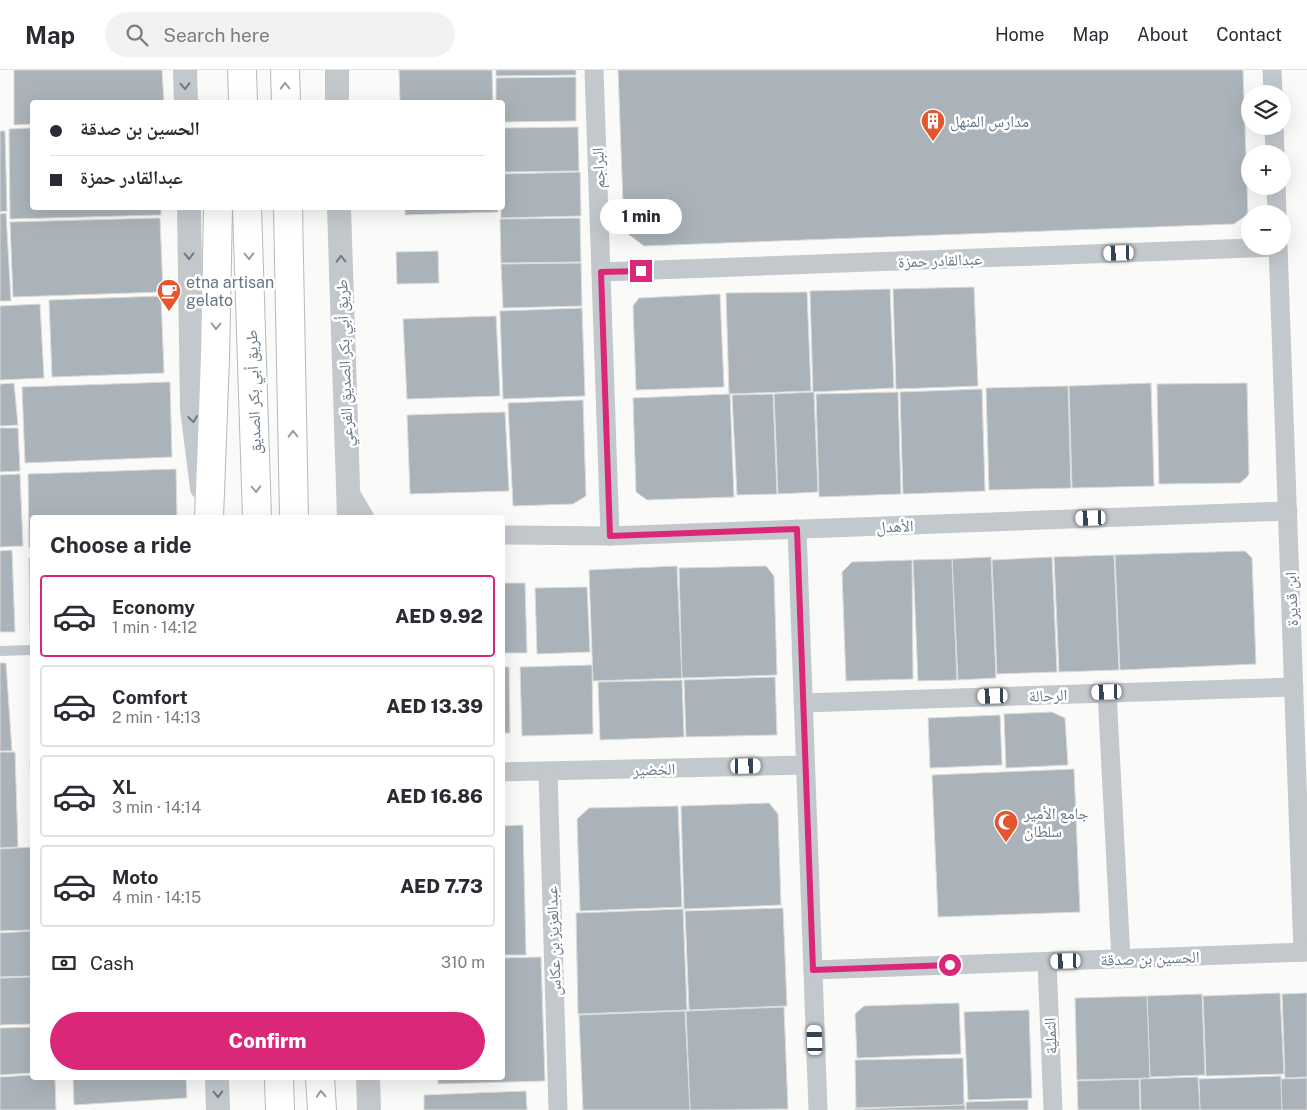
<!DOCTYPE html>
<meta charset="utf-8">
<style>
body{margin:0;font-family:"Public Sans","Noto Naskh Arabic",sans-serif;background:#f2f2f3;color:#2b2b33;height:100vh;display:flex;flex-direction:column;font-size:19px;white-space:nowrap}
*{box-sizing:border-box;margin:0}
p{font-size:16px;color:#7c7c81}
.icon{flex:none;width:28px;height:28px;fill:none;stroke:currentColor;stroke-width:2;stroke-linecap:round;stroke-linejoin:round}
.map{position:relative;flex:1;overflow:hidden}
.sheet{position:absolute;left:30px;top:445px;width:475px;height:565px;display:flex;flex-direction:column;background:#fff;border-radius:5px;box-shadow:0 5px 20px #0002}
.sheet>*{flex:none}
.top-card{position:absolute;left:30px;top:30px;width:475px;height:110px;border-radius:5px;box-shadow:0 5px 20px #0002;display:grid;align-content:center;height:110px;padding:0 20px;background:#fff}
.controls{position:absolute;left:1241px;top:15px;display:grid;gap:10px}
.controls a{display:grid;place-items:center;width:50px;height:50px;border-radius:50%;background:#fff;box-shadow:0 5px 20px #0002;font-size:25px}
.end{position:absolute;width:22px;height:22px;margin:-11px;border:6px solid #db2777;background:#fff;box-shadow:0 0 0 2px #fff}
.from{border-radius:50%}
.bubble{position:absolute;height:35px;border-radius:18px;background:#fff;box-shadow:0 5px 20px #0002;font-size:16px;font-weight:800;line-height:35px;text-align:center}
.car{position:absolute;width:15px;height:30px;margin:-15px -8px;border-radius:6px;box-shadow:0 0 4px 1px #0007;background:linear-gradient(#fff 24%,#345 0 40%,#fff 0 76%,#345 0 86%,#fff 0)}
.top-card b{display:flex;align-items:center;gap:18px;height:48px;font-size:19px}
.top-card b+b{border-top:1px solid #e1e1e2}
.top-card i{width:12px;height:12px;background:#2b2b33}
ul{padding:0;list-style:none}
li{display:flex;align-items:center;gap:15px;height:82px;margin:0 10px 8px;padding:0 10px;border:2px solid #e1e1e2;border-radius:5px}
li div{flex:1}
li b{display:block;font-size:19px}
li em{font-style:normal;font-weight:800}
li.selected{border-color:#db2777}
li>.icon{width:45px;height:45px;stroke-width:1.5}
h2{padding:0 20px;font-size:22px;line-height:60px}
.pay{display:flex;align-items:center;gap:12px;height:55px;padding:0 20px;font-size:19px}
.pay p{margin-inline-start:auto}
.button{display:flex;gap:10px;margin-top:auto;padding:10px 20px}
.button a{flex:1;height:58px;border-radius:30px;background:#db2777;color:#fff;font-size:20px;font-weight:800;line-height:58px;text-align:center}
header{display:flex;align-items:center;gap:30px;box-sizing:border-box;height:70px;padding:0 25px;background:#fff;border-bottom:1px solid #e1e1e2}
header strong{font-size:24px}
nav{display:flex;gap:28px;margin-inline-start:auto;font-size:18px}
.search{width:350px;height:45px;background:#f2f2f3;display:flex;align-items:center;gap:12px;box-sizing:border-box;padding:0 18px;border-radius:28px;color:#7c7c81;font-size:19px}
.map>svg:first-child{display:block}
</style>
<header>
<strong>Map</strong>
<div class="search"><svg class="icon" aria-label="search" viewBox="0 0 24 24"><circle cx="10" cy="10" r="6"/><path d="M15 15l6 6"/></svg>Search here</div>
<nav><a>Home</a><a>Map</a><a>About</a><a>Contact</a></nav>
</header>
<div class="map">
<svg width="1307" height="1040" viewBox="0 0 1307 1040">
<rect width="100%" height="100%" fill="#fafaf8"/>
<!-- building -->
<g fill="#aab3b9" stroke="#dcdcda">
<path d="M14 0H162L164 32H32V54L14 55Z"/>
<path d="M399 0H492L493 32H400Z"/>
<path d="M496 0H576V5L496 6Z"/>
<path d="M618 0H1243L1248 144 1234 154 644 176 624 161Z"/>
<path d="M576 7V51L502 52V32H496V8Z"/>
<path d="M578 57 579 101 502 102V58Z"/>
<path d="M32 58V138H161V145L10 149 9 59Z"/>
<path d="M0 61H5L7 141 0 142Z"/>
<path d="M580 102 581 146 501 148V138H502V104Z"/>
<path d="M405 138H498V142L405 145Z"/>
<path d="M6 143 11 231H0V144Z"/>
<path d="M160 148 163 222 13 227 10 152Z"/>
<path d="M580 148 581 192 501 193 500 149Z"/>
<path d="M438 181 439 213 397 214 396 182Z"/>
<path d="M581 193 582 236 503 238 501 194Z"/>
<path d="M974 217 978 316 896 319 893 219Z"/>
<path d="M890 219 894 318 813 322 810 221Z"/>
<path d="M807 222 811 321 729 324 726 223Z"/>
<path d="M720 224 724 317 636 320 633 236 639 228Z"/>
<path d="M161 226 164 303 52 307 49 230Z"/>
<path d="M40 234 44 308 0 310V236Z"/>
<path d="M582 238 585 326 503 329 500 241Z"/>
<path d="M496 246 500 326 407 329 403 249Z"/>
<path d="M170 312 172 387 25 393 22 317Z"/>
<path d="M14 313 18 355 0 356V314Z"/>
<path d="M1151 313 1154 416 1072 418 1069 316Z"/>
<path d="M1247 313 1249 404 1246 408 1240 413 1159 414 1157 314Z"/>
<path d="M1068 316 1071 418 989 420 986 318Z"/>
<path d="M982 319 985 421 903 424 900 322Z"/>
<path d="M814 322 818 422 778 424 774 324Z"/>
<path d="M898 322 901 424 819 427 816 324Z"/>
<path d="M730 324 734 427 647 430 636 422 633 328Z"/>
<path d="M773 324 777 424 737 425 732 325Z"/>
<path d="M583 330 586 426 573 434 513 436 508 333Z"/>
<path d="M505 342 509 421 410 424 407 345Z"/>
<path d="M0 358H18L20 401 0 402Z"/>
<path d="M176 399 177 448H32V478H29L28 404Z"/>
<path d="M20 404 23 476 0 477V405Z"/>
<path d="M12 480 15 562H0V481Z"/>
<path d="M1245 481 1252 488 1256 594 1120 600 1115 485Z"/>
<path d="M1114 485 1119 600 1059 602 1054 487Z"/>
<path d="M991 487 996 608 958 610 952 489Z"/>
<path d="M1052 487 1057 602 997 604 992 490Z"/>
<path d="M29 488H32V562H30Z"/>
<path d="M952 489 957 610 918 611 913 490Z"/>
<path d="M912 490 913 609 846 611 842 502 852 492Z"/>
<path d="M677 496 682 608 593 611 589 500Z"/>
<path d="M766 496 774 506 777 605 682 608 679 498Z"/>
<path d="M502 513H525L527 583H502Z"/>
<path d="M587 517 590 582 537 584 535 518Z"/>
<path d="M0 593H6L12 681H0Z"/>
<path d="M592 595 593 664 522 666 520 597Z"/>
<path d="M502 597H509L510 663H502Z"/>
<path d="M775 607 777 665 686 667 684 610Z"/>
<path d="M682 610 684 667 600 670 598 612Z"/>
<path d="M1052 642 1065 648 1068 695 1006 698 1004 644Z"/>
<path d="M32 645V681H31Z"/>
<path d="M1000 645 1002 695 930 698 928 648Z"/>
<path d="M0 682H15L18 777 0 778Z"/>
<path d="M30 689H32V770Z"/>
<path d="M1074 699 1080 842 938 847 932 705Z"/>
<path d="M769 733 778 744 781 835 684 839 681 736Z"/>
<path d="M678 736 682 837 580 841 577 749 589 738Z"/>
<path d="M523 755 526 885H502V756Z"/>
<path d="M32 777V860L0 861V779Z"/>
<path d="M783 838 787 936 689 940 685 841Z"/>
<path d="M683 839 687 940 578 944 576 843Z"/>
<path d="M32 861V906L0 907V863Z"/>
<path d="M541 887 545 1011 438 1014V1008H502V888Z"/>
<path d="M32 907V954L0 955V908Z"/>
<path d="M1280 923 1284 1004 1206 1006 1203 926Z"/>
<path d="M1307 923V1007L1285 1008 1282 924Z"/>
<path d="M1202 924 1205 1005 1150 1007 1147 926Z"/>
<path d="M1147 926 1150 1008 1077 1010 1075 928Z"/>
<path d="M959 933 961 984 857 988 855 944 864 936Z"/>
<path d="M784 937 788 1039 690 1040 686 941Z"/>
<path d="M1029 940 1032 1028 968 1030 964 942Z"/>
<path d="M685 941 690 1040H583L579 945Z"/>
<path d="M32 957V1003L0 1005V958Z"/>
<path d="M963 988 964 1035 856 1038 855 990Z"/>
<path d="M32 1005V1008H55L56 1040H0V1007Z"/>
<path d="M1281 1006 1282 1040H1200L1199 1009Z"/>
<path d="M1198 1007 1200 1040H1141L1140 1009Z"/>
<path d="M73 1008H186L187 1028 74 1035Z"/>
<path d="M1307 1008V1040H1282L1281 1009Z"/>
<path d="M1139 1009 1140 1040H1078L1077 1011Z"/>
<path d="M526 1021 527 1040H424V1025Z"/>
<path d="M1028 1030V1040H966V1032Z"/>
<path d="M965 1035V1040H855V1039Z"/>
</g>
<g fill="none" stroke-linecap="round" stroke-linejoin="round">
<defs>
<g id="primary">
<path d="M242 0 243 32"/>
<path d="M285 0 286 32"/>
<path d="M247 138 257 448"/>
<path d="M288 138 294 448"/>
<path d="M209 448 215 288 218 138"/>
<path d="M279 1008 280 1040"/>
<path d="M320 1008 322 1040"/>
</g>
</defs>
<!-- primary casing -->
<use href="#primary" stroke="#b5babe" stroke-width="30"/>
<!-- service -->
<path stroke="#c3c8cc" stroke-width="10" d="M0 581 32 580"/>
<!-- minor -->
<g stroke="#c3c8cc" stroke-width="19">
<path d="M594 0 610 466"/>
<path d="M1272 0 1273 24"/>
<path d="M1274 56 1275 84"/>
<path d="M1276 116 1277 144"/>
<path d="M1278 176 1303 882"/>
<path d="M601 202 1278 177"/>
<path d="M348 419 365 448"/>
<path d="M797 459 818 1040"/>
<path d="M502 465 610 466 1288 441"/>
<path d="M1107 622 1121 889"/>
<path d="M803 633 1294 617"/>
<path d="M502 702 805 695"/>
<path d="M548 702 558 1040"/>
<path d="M1047 892 1053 1040"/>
<path d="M813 900 1307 882"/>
</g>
<!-- tertiary -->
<g stroke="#c3c8cc" stroke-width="24">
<path d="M185 0 186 32"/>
<path d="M337 0V32"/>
<path d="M189 138 192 339 202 418"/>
<path d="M339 138 349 448"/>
<path d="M217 1008 218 1040"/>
<path d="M368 1008 369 1040"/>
</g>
<!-- primary -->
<use href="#primary" stroke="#fff" stroke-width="28"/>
</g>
<!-- one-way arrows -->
<defs><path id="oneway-chevron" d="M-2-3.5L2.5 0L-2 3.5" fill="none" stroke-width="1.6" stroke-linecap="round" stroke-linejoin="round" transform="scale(1.25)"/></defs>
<g stroke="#6a7a87">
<use href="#oneway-chevron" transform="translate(185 16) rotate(88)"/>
<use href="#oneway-chevron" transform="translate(189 186) rotate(89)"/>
<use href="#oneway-chevron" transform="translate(341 189) rotate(-92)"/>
<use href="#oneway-chevron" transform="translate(193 349) rotate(83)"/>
<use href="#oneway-chevron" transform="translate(218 1024) rotate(89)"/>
</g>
<g stroke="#939fa8">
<use href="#oneway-chevron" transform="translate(285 16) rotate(-92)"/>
<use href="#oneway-chevron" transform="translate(249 186) rotate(88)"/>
<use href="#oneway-chevron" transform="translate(216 256) rotate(91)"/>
<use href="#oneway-chevron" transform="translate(293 364) rotate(-91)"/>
<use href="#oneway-chevron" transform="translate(256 419) rotate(88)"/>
<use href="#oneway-chevron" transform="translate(321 1024) rotate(-93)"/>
</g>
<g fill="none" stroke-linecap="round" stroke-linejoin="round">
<!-- route -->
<path stroke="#db2777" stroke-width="6" d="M641 201 601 202 610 466 797 459 813 900 950 895"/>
</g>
<!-- icons -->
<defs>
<symbol id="building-pin" viewBox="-11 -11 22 30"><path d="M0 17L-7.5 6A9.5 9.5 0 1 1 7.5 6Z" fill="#e4572e" stroke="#fff"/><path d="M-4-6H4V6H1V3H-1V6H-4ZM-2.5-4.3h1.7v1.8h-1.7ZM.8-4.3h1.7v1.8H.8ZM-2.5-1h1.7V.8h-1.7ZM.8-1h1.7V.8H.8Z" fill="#fff"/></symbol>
<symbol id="cafe-pin" viewBox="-11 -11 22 30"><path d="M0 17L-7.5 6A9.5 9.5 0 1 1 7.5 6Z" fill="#e4572e" stroke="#fff"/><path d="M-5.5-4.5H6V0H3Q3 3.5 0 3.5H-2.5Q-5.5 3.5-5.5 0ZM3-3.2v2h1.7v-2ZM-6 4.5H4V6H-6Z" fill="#fff"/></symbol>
<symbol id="mosque-pin" viewBox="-11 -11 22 30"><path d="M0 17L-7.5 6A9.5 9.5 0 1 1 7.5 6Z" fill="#e4572e" stroke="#fff"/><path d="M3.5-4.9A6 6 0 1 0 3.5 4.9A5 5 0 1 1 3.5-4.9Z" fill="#fff"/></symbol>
</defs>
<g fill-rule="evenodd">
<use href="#building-pin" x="919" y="37" width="28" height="38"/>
<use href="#cafe-pin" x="155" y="207" width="28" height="38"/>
<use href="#mosque-pin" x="992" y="738" width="28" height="38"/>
</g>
<g text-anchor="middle" stroke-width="5" stroke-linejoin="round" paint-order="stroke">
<!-- poi labels -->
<g font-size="16" fill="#657683" stroke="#fff" text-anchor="start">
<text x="950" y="57">مدارس المنهل</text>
<text x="186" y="218">etna artisan<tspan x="186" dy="18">gelato</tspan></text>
<text x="1024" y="749">جامع الأمير<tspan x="1024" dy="18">سلطان</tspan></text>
</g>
<!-- street labels -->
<g font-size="16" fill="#657683" stroke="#fff">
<text transform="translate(598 98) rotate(-92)" y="6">البراجم</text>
<text transform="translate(940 190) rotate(-2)" y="6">عبدالقادر حمزة</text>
<text transform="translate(344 293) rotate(-92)" y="6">طريق أبي بكر الصديق الفرعي</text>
<text transform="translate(253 322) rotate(-92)" y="6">طريق أبي بكر الصديق</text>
<text transform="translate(895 456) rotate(-2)" y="6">الأهدل</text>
<text transform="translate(1291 529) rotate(-92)" y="6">ابن قديرة</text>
<text transform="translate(1048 625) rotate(-2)" y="6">الرحالة</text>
<text transform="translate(654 699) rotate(-2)" y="6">الخضير</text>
<text transform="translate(553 871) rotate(-92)" y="6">عبدالعزيز بن عكاس</text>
<text transform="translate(1150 888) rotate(-2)" y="6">الحسين بن صدقة</text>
<text transform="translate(1050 966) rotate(-92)" y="6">الثملية</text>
</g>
</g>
</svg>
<div class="controls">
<a><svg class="icon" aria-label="layers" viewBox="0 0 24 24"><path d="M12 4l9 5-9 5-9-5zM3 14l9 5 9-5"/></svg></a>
<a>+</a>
<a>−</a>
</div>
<i class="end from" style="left:950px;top:895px"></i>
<i class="end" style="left:641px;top:201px"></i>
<div class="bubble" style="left:600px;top:129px;width:82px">1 min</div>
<i class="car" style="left:1119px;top:183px;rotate:268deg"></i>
<i class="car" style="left:1091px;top:448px;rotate:268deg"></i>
<i class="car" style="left:1107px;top:622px;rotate:268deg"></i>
<i class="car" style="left:993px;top:626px;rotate:268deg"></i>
<i class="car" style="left:746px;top:696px;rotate:89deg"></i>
<i class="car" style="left:1066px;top:891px;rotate:268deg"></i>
<i class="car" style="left:815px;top:970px;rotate:358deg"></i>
<div class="top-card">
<b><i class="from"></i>الحسين بن صدقة</b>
<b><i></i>عبدالقادر حمزة</b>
</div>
<section class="sheet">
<h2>Choose a ride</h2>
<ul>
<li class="selected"><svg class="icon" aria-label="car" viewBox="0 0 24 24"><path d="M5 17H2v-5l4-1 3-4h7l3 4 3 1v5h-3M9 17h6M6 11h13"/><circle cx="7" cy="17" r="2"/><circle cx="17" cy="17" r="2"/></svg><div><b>Economy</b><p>1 min · 14:12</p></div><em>AED 9.92</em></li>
<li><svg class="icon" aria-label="car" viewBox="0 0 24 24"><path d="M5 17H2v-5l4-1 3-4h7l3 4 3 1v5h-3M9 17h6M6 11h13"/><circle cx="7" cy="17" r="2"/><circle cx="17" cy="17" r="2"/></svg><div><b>Comfort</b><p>2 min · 14:13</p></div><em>AED 13.39</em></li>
<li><svg class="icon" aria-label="car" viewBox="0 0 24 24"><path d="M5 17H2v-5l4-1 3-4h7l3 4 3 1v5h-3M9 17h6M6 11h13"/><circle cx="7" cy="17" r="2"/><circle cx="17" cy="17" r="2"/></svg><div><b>XL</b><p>3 min · 14:14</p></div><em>AED 16.86</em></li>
<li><svg class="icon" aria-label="car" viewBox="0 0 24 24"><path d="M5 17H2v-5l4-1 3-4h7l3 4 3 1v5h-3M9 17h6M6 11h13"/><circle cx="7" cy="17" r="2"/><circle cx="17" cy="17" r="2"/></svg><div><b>Moto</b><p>4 min · 14:15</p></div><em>AED 7.73</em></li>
</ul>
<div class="pay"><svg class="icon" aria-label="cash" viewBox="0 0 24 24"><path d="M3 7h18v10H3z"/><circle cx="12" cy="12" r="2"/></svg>Cash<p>310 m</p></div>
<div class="button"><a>Confirm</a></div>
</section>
</div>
